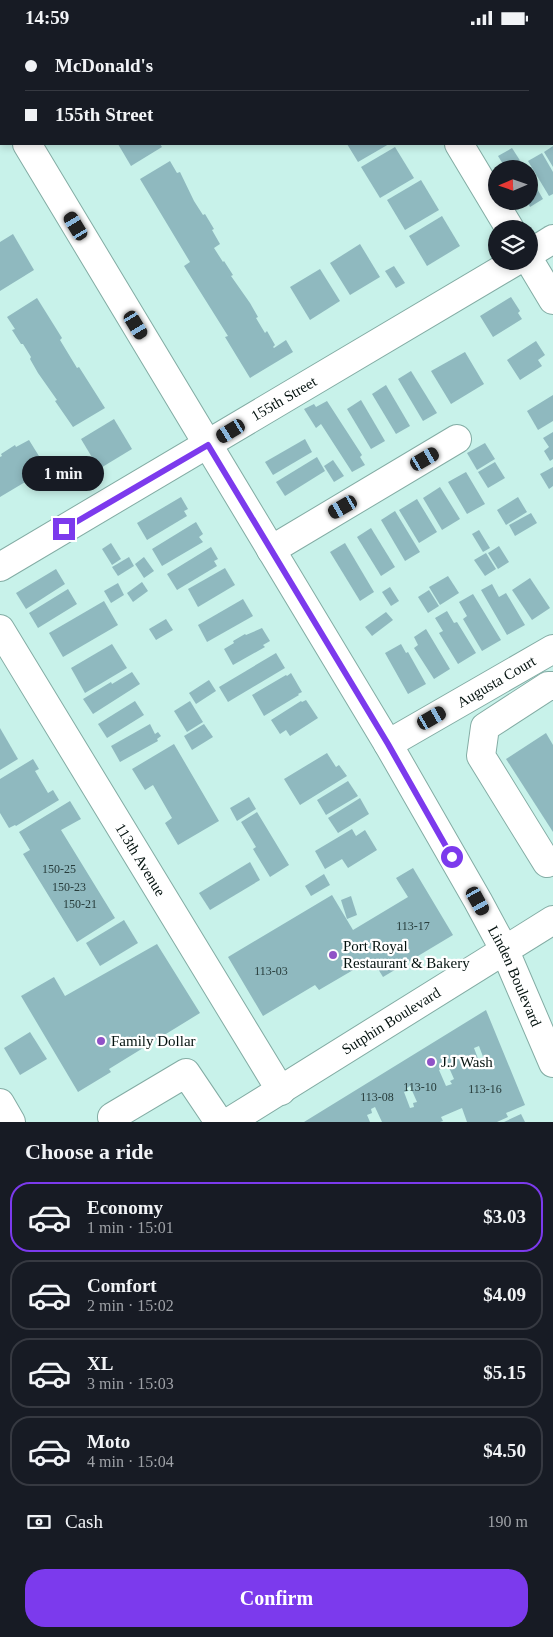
<!DOCTYPE html>
<meta charset="utf-8">
<style>
body{margin:0;font-family:Georgia,serif;background:#242831;color:#f1f3f6;height:100vh;display:flex;flex-direction:column;font-size:19px;white-space:nowrap}
*{box-sizing:border-box;margin:0}
p{font-size:16px;color:#9ea1a6}
.icon{flex:none;width:28px;height:28px;fill:none;stroke:currentColor;stroke-width:2;stroke-linecap:round;stroke-linejoin:round}
.map{position:relative;height:1087px;overflow:hidden}
.drawer{display:flex;flex-direction:column;background:#171b24;flex:1}
.drawer>*{flex:none}
.hud{position:absolute;left:0px;top:0px;width:554px;height:110px;box-shadow:0 2px 8px #0003;display:grid;align-content:center;height:110px;padding:0 25px;background:#171b24}
.needle{width:32px;rotate:268deg}
.controls{position:absolute;left:488px;top:125px;display:grid;gap:10px}
.controls a{display:grid;place-items:center;width:50px;height:50px;border-radius:50%;background:#171b24;box-shadow:0 2px 8px #0003;font-size:25px}
.end{position:absolute;width:22px;height:22px;margin:-11px;border:6px solid #7c3aed;background:#fff;box-shadow:0 0 0 2px #fff}
.from{border-radius:50%}
.bubble{position:absolute;height:35px;border-radius:18px;background:#171b24;box-shadow:0 2px 8px #0003;font-size:16px;font-weight:800;line-height:35px;text-align:center}
.car{position:absolute;width:15px;height:30px;margin:-15px -8px;border-radius:6px;box-shadow:0 0 4px 1px #0007;background:linear-gradient(#222 24%,#8ab4d8 0 40%,#222 0 76%,#8ab4d8 0 86%,#222 0)}
.hud b{display:flex;align-items:center;gap:18px;height:48px;font-size:19px}
.hud b+b{border-top:1px solid #363941}
.hud i{width:12px;height:12px;background:#f1f3f6}
ul{padding:0;list-style:none}
li{display:flex;align-items:center;gap:15px;height:70px;margin:0 10px 8px;padding:0 15px;border:2px solid #363941;border-radius:20px}
li div{flex:1}
li b{display:block;font-size:19px}
li em{font-style:normal;font-weight:800}
li.current{border-color:#7c3aed}
li>.icon{width:45px;height:45px;stroke-width:1.5}
h2{padding:0 25px;font-size:22px;line-height:60px}
.pay{display:flex;align-items:center;gap:12px;height:55px;padding:0 25px;font-size:19px}
.pay p{margin-inline-start:auto}
.action{display:flex;gap:10px;margin-top:auto;padding:10px 25px}
.action a{flex:1;height:58px;border-radius:20px;background:#7c3aed;color:#fff;font-size:20px;font-weight:800;line-height:58px;text-align:center}
.status{display:flex;justify-content:space-between;align-items:center;height:35px;padding:0 25px;background:#171b24;direction:ltr}
.status svg{height:14px;fill:currentColor}
.map>svg:first-child{display:block}
</style>
<div class="status"><b>14:59</b><svg viewBox="0 0 49 12"><path d="M0 12V9h3v3zM5 12V6h3v6zM10 12V3h3v9zM15 12V0h3v12zM26 1h20v11H26zM47 4h2v5h-2z"/></svg></div>
<div class="map">
<svg width="553" height="1087" viewBox="0 0 553 1087">
<rect width="100%" height="100%" fill="#c8f2ea"/>
<!-- building -->
<g fill="#8fb9bf" fill-rule="evenodd">
<path d="M118 109H160L162 112 131 131Z"/>
<path d="M347 109H389L358 127Z"/>
<path d="M553 111V132L544 117Z"/>
<path d="M395 112 414 143 380 163 361 132Z"/>
<path d="M512 113 521 127 525 134H506L498 121Z"/>
<path d="M542 118 553 137V159L549 161 528 126Z"/>
<path d="M170 126 177 138 180 137 194 166 203 180 205 179 214 194 212 195 220 209 214 213 223 227 224 226 233 240 231 241 250 268 258 282 256 283 265 298 267 296 275 310 273 312 274 313 286 305 293 317 250 343 225 302 228 301 184 231 190 227 140 144Z"/>
<path d="M529 140 543 164 530 172 527 166H529Z"/>
<path d="M421 145 439 175 405 195 387 165Z"/>
<path d="M442 181 460 211 427 231 409 201Z"/>
<path d="M13 199 34 235 0 256V207Z"/>
<path d="M360 209 380 242 350 260 330 228Z"/>
<path d="M394 231 405 248 396 253 385 236Z"/>
<path d="M320 234 340 266 310 285 290 252Z"/>
<path d="M511 262 520 276 518 278 522 284 493 302 480 281Z"/>
<path d="M37 263 62 303 60 305 77 333 79 332 105 373 73 392 55 366 57 365 38 338 30 324 31 322 23 309H21L12 295 15 294 7 282Z"/>
<path d="M536 306 545 320 538 325 542 331 520 345 507 325Z"/>
<path d="M465 317 484 349 451 369 431 336Z"/>
<path d="M411 336 437 378 423 386 398 344Z"/>
<path d="M386 350 410 391 396 399 372 359Z"/>
<path d="M553 360V386L538 395 527 376Z"/>
<path d="M361 365 385 406 371 414 347 374Z"/>
<path d="M327 366 362 420 360 422 365 430 352 437 321 389 316 393 304 374 314 369 316 372Z"/>
<path d="M114 384 132 414 99 434 81 404Z"/>
<path d="M553 397V424L550 426 544 416 549 412 543 403Z"/>
<path d="M305 404 312 417 273 440 265 427Z"/>
<path d="M29 405 47 434 0 462V422L2 421 1 419 15 410 16 412Z"/>
<path d="M485 408 495 424 477 435 467 418Z"/>
<path d="M317 422 325 436 285 461 276 447Z"/>
<path d="M333 425 344 441 334 447 324 431Z"/>
<path d="M495 427 505 443 488 453 478 437Z"/>
<path d="M553 432V451L549 454 540 439Z"/>
<path d="M466 437 485 469 467 479 448 447Z"/>
<path d="M440 452 460 484 442 495 423 463Z"/>
<path d="M181 462 188 474 184 476 187 481 147 505 137 488Z"/>
<path d="M518 462 527 477 506 490 497 475Z"/>
<path d="M417 464 437 497 419 508 399 475Z"/>
<path d="M395 476 420 517 405 526 381 485Z"/>
<path d="M531 478 537 488 515 501 509 490Z"/>
<path d="M196 487 203 499 199 502 203 507 162 531 152 514Z"/>
<path d="M371 493 395 532 381 541 357 502Z"/>
<path d="M479 495 490 513 483 517 472 499Z"/>
<path d="M111 508 121 524 112 530 102 514Z"/>
<path d="M345 508 374 557 360 566 330 517Z"/>
<path d="M499 511 509 527 498 534 488 518Z"/>
<path d="M211 512 218 524 214 526 217 531 177 555 167 539Z"/>
<path d="M486 518 496 534 485 541 474 525Z"/>
<path d="M129 522 134 531 118 541 112 532Z"/>
<path d="M144 522 154 536 144 543 135 529Z"/>
<path d="M225 533 235 550 198 572 188 554Z"/>
<path d="M56 534 65 549 26 574 16 558Z"/>
<path d="M448 541 459 558 440 570 429 552Z"/>
<path d="M530 543 550 573 532 585 512 555Z"/>
<path d="M142 547 148 556 133 567 127 558Z"/>
<path d="M118 548 124 560 111 568 104 556Z"/>
<path d="M492 549 499 562 506 558 525 590 507 600 481 555Z"/>
<path d="M390 552 399 566 391 571 382 557Z"/>
<path d="M68 554 77 569 38 593 29 578Z"/>
<path d="M429 555 439 571 428 578 418 562Z"/>
<path d="M473 559 501 605 482 616 463 584 467 581 459 567Z"/>
<path d="M243 564 253 581 207 607 198 590Z"/>
<path d="M104 566 118 590 63 622 49 598Z"/>
<path d="M447 576 454 588 457 587 476 618 458 629 439 598 443 596 435 583Z"/>
<path d="M386 577 393 585 372 601 365 592Z"/>
<path d="M166 584 173 595 156 605 149 594Z"/>
<path d="M262 593 270 606 263 610 265 612 233 630 224 614 234 608 233 606 245 599 246 600Z"/>
<path d="M426 594 450 634 434 644 414 613 418 610 414 602Z"/>
<path d="M112 609 127 633 85 658 71 633Z"/>
<path d="M401 609 406 618 408 617 426 649 408 659 385 618Z"/>
<path d="M276 618 285 633 228 667 219 652Z"/>
<path d="M132 637 140 649 93 679 83 664 111 647 112 649Z"/>
<path d="M291 638 302 657 298 659 299 660 264 681 252 660 286 640 287 641Z"/>
<path d="M209 645 216 656 196 669 189 658Z"/>
<path d="M306 665 318 683 290 701 286 695 280 699 271 685 301 666 302 667Z"/>
<path d="M135 666 144 680 107 703 98 689Z"/>
<path d="M190 666 203 687 187 697 174 676Z"/>
<path d="M150 689 155 699 158 697 161 701 157 704 158 706 120 727 111 711Z"/>
<path d="M204 689 213 702 192 715 184 701Z"/>
<path d="M0 693 18 724 0 735Z"/>
<path d="M546 698 553 710V797L506 724Z"/>
<path d="M174 709 219 786 178 810 165 788 172 783 153 750 145 755 132 734Z"/>
<path d="M327 718 336 732 339 730 347 741 300 770 284 744Z"/>
<path d="M33 724 39 734 35 736 48 758 53 755 59 765 16 791 15 790 9 793 0 778V744Z"/>
<path d="M348 746 358 761 326 780 317 765Z"/>
<path d="M249 762 256 774 237 786 230 773Z"/>
<path d="M360 763 369 779 338 798 328 783Z"/>
<path d="M70 766 81 784 61 795 115 883 77 907 23 819 30 815 19 797Z"/>
<path d="M257 777 289 830 270 842 253 814 256 812 241 787Z"/>
<path d="M352 794 356 801 365 795 377 815 348 833 342 824 325 834 315 816Z"/>
<path d="M250 827 260 845 210 875 199 858Z"/>
<path d="M413 833 453 900 383 942 372 924 319 955 315 950 263 981 228 922 332 860 353 895 408 862 396 843Z"/>
<path d="M324 839 330 850 311 861 305 851Z"/>
<path d="M351 861 357 880 347 884 341 865Z"/>
<path d="M124 885 138 908 100 931 86 908Z"/>
<path d="M157 909 200 978 109 1034 111 1037 78 1057 21 961 54 942 65 961Z"/>
<path d="M486 975 525 1070 506 1078 508 1082 497 1087H467L462 1073 441 1082 443 1086 440 1087H382L375 1072 371 1074 372 1078 367 1080 370 1087H304ZM479 1011 485 1027 480 1029 474 1013ZM447 1028 454 1044 450 1046 452 1049 446 1051 439 1035 444 1032 443 1029ZM410 1051 417 1067 413 1068 414 1072 410 1073 404 1057 408 1056 407 1053Z"/>
<path d="M30 997 47 1024 20 1040 4 1013Z"/>
<path d="M521 1079 525 1087H504Z"/>
</g>
<g fill="none" stroke-linecap="round" stroke-linejoin="round">
<defs>
<g id="minor">
<path d="M394 0 395 1"/>
<path d="M459 109 510 194"/>
<path d="M529 219 553 204"/>
<path d="M529 225 553 265"/>
<path d="M271 515 457 404"/>
<path id="s1" d="M0 532 516 226"/>
<path id="s2" d="M0 594 281 1056"/>
<path d="M553 651H548L485 692 481 721 547 828 553 825"/>
<path id="s3" d="M388 709 553 614"/>
<path d="M0 1068 11 1087"/>
<path d="M115 1087 112 1082 186 1038 219 1087"/>
</g>
<g id="major">
<path d="M0 65 1 67"/>
<path id="s4" d="M27 109 388 709 478 866 505 916 553 1028"/>
<path id="s5" d="M229 1087 553 885"/>
</g>
</defs>
<!-- minor casing -->
<use href="#minor" stroke="#83aca4" stroke-width="30"/>
<!-- major casing -->
<use href="#major" stroke="#83aca4" stroke-width="30"/>
<!-- minor -->
<use href="#minor" stroke="#fff" stroke-width="28"/>
<!-- major -->
<use href="#major" stroke="#fff" stroke-width="28"/>
</g>
<g fill="none" stroke-linecap="round" stroke-linejoin="round">
<!-- route -->
<path stroke="#7c3aed" stroke-width="6" d="M64 494 208 410 388 709 452 822"/>
</g>
<!-- markers -->
<g fill="#9052c7" stroke="#fff" stroke-width="2">
<circle cx="333" cy="920" r="5"/>
<circle cx="101" cy="1006" r="5"/>
<circle cx="431" cy="1027" r="5"/>
</g>
<g text-anchor="middle" stroke-width="4.5" stroke-linejoin="round" paint-order="stroke">
<!-- number labels -->
<g font-size="12" fill="#273c3b">
<text x="59" y="838">150-25</text>
<text x="69" y="856">150-23</text>
<text x="80" y="873">150-21</text>
<text x="413" y="895">113-17</text>
<text x="271" y="940">113-03</text>
<text x="420" y="1056">113-10</text>
<text x="485" y="1058">113-16</text>
<text x="377" y="1066">113-08</text>
</g>
<!-- street labels -->
<g font-size="15" fill="#04120f" stroke="#fff">
<text dy="5" stroke="none"><textPath href="#s1" startOffset="330">155th Street</textPath></text>
<text dy="5" stroke="none"><textPath href="#s3" startOffset="125">Augusta Court</textPath></text>
<text dy="5" stroke="none"><textPath href="#s2" startOffset="270">113th Avenue</textPath></text>
<text dy="5" stroke="none"><textPath href="#s4" startOffset="965">Linden Boulevard</textPath></text>
<text dy="5" stroke="none"><textPath href="#s5" startOffset="191">Sutphin Boulevard</textPath></text>
</g>
<!-- poi labels -->
<g font-size="15" fill="#04120f" stroke="#fff" text-anchor="start">
<text x="343" y="916">Port Royal<tspan x="343" dy="17">Restaurant &amp; Bakery</tspan></text>
<text x="111" y="1011">Family Dollar</text>
<text x="441" y="1032">J.J Wash</text>
</g>
</g>
</svg>
<div class="controls">
<a><svg class="needle" viewBox="-14 -14 28 28"><path d="M0-13l5 13h-10z" fill="#e53935"/><path d="M0 13l5-13h-10z" fill="#9ea1a6"/></svg></a>
<a><svg class="icon" aria-label="layers" viewBox="0 0 24 24"><path d="M12 4l9 5-9 5-9-5zM3 14l9 5 9-5"/></svg></a>
</div>
<i class="end from" style="left:452px;top:822px"></i>
<i class="end" style="left:64px;top:494px"></i>
<div class="bubble" style="left:22px;top:421px;width:82px">1 min</div>
<i class="car" style="left:76px;top:191px;rotate:329deg"></i>
<i class="car" style="left:136px;top:290px;rotate:149deg"></i>
<i class="car" style="left:231px;top:396px;rotate:239deg"></i>
<i class="car" style="left:425px;top:424px;rotate:60deg"></i>
<i class="car" style="left:343px;top:472px;rotate:240deg"></i>
<i class="car" style="left:432px;top:683px;rotate:60deg"></i>
<i class="car" style="left:478px;top:866px;rotate:151deg"></i>
<div class="hud">
<b><i class="from"></i>McDonald's</b>
<b><i></i>155th Street</b>
</div>
</div>
<section class="drawer">
<h2>Choose a ride</h2>
<ul>
<li class="current"><svg class="icon" aria-label="car" viewBox="0 0 24 24"><path d="M5 17H2v-5l4-1 3-4h7l3 4 3 1v5h-3M9 17h6M6 11h13"/><circle cx="7" cy="17" r="2"/><circle cx="17" cy="17" r="2"/></svg><div><b>Economy</b><p>1 min · 15:01</p></div><em>$3.03</em></li>
<li><svg class="icon" aria-label="car" viewBox="0 0 24 24"><path d="M5 17H2v-5l4-1 3-4h7l3 4 3 1v5h-3M9 17h6M6 11h13"/><circle cx="7" cy="17" r="2"/><circle cx="17" cy="17" r="2"/></svg><div><b>Comfort</b><p>2 min · 15:02</p></div><em>$4.09</em></li>
<li><svg class="icon" aria-label="car" viewBox="0 0 24 24"><path d="M5 17H2v-5l4-1 3-4h7l3 4 3 1v5h-3M9 17h6M6 11h13"/><circle cx="7" cy="17" r="2"/><circle cx="17" cy="17" r="2"/></svg><div><b>XL</b><p>3 min · 15:03</p></div><em>$5.15</em></li>
<li><svg class="icon" aria-label="car" viewBox="0 0 24 24"><path d="M5 17H2v-5l4-1 3-4h7l3 4 3 1v5h-3M9 17h6M6 11h13"/><circle cx="7" cy="17" r="2"/><circle cx="17" cy="17" r="2"/></svg><div><b>Moto</b><p>4 min · 15:04</p></div><em>$4.50</em></li>
</ul>
<div class="pay"><svg class="icon" aria-label="cash" viewBox="0 0 24 24"><path d="M3 7h18v10H3z"/><circle cx="12" cy="12" r="2"/></svg>Cash<p>190 m</p></div>
<div class="action"><a>Confirm</a></div>
</section>
